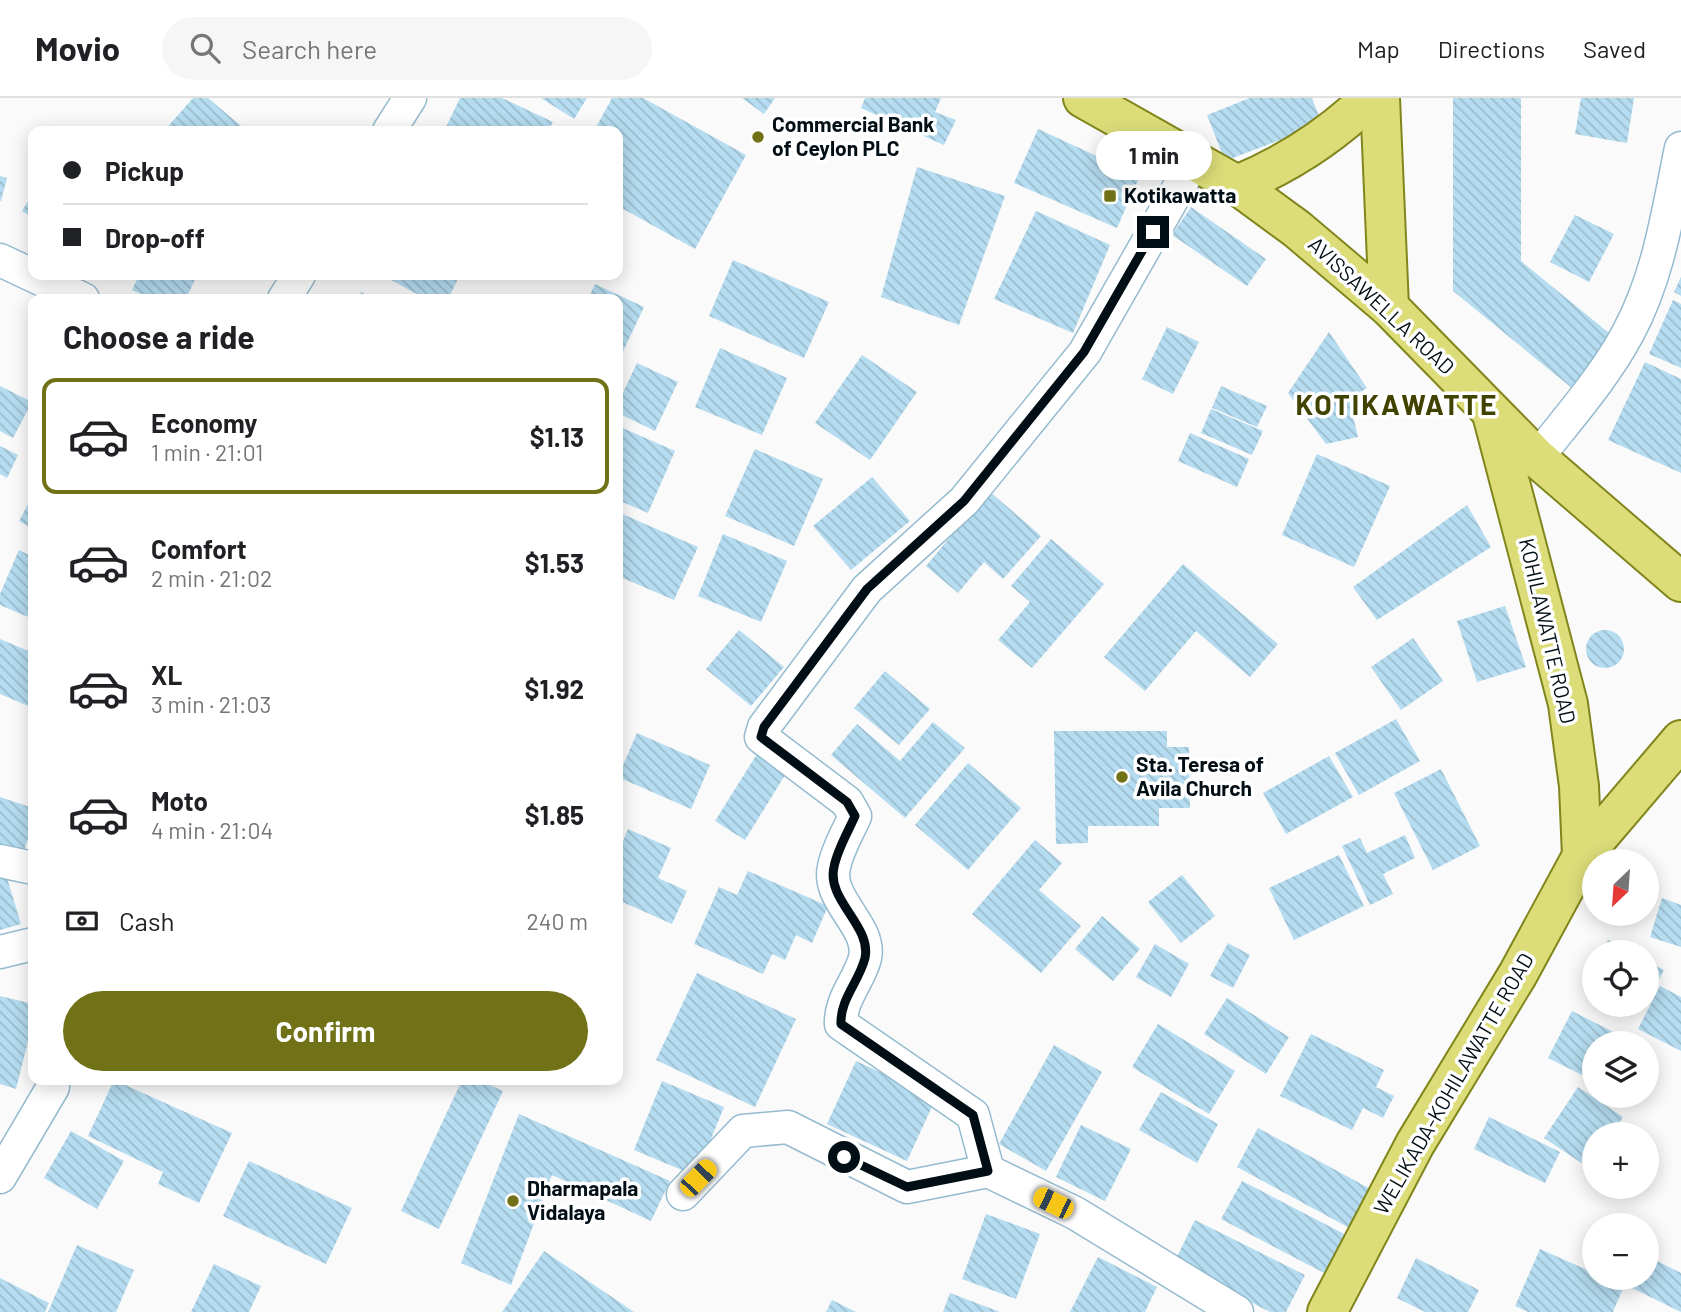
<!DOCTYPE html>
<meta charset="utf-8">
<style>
body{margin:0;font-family:Barlow,sans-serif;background:#f6f6f6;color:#202124;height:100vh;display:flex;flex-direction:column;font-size:26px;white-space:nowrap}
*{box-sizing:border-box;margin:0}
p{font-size:23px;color:#757577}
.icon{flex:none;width:38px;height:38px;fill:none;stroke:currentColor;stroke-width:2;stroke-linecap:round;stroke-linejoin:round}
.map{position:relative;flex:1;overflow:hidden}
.side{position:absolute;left:28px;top:196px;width:595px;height:791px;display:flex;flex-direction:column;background:#fff;border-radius:14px;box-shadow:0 4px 18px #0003}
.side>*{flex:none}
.hud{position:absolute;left:28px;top:28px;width:595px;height:154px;border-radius:14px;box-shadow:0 4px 18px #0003;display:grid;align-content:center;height:154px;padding:0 35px;background:#fff}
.needle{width:46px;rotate:205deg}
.fabs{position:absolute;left:1582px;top:751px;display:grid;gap:14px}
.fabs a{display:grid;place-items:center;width:77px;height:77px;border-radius:50%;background:#fff;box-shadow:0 4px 18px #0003;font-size:35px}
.end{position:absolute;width:32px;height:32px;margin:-16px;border:9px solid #020e15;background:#fff;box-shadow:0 0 0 4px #fff}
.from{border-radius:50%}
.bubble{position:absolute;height:49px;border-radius:24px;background:#fff;box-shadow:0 4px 18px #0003;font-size:23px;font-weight:700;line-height:49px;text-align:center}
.car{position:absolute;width:21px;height:42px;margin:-21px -10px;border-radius:9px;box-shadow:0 0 5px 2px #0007;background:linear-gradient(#f5c518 24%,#345 0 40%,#f5c518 0 76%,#345 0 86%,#f5c518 0)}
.hud b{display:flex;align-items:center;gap:24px;height:66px;font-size:26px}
.hud b+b{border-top:2px solid #e0e0e0}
.hud i{width:18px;height:18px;background:#202124}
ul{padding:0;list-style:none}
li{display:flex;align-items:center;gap:21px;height:116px;margin:0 14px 10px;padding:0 21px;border:4px solid transparent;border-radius:14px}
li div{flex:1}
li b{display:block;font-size:26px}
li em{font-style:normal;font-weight:700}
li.current{border-color:#717217}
li>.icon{width:63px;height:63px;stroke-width:1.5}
h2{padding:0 35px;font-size:32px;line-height:84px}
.pay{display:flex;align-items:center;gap:18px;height:77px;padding:0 35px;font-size:26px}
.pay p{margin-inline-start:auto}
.primary-button{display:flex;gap:14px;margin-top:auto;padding:14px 35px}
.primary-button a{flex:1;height:80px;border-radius:42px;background:#717217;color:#fff;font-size:28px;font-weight:700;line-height:80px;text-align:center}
header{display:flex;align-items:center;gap:42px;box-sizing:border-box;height:98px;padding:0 35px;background:#fff;border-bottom:2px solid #e0e0e0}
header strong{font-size:33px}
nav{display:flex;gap:38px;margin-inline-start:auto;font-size:24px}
.search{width:490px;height:63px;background:#f6f6f6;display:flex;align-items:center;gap:18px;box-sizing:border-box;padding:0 24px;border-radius:38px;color:#757577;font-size:26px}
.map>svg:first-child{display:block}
</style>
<header>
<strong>Movio</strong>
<div class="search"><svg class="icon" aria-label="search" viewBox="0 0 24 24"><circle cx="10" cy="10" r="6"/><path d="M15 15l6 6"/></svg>Search here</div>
<nav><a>Map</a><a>Directions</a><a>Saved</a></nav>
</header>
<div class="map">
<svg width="1681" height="1214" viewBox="0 0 1681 1214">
<defs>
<pattern id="building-back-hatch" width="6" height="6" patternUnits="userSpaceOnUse" patternTransform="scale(1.75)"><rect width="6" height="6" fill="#b5dcf0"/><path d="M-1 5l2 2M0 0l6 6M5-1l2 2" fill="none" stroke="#9abccd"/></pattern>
</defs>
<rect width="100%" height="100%" fill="#fafafa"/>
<!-- building -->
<g fill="url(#building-back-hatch)">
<path d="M193 0H208L247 33H164Z"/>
<path d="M460 0H502L553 24 548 33H444Z"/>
<path d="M541 0H587L574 21Z"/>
<path d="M612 0H643L746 57 695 151 618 108V33H594Z"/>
<path d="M742 0H775L764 16Z"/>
<path d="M865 0H941L935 14 956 22 944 47 861 10Z"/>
<path d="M1250 0H1312L1322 26 1225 63 1207 17Z"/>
<path d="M1453 0H1521V163L1620 244 1578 295 1453 193Z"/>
<path d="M1581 0H1634L1627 45 1575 36Z"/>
<path d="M1038 31 1140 78 1117 130 1014 85Z"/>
<path d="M917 69 1005 98 959 227 881 199Z"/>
<path d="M0 78 7 80 1 103H0Z"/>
<path d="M33 95V120L22 113Z"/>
<path d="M1191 109 1266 161 1247 188 1172 137Z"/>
<path d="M1036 113 1110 147 1073 235 994 201Z"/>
<path d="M1575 117 1614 136 1589 184 1550 164Z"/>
<path d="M733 162 829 204 804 260 709 218Z"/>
<path d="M139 177H197L186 201H151L132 192Z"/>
<path d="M382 177H460L448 201H426Z"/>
<path d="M1681 179V198L1674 194Z"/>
<path d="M595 186 644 209 618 264V201H588Z"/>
<path d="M361 194 375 201H358Z"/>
<path d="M1673 202 1681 206V270L1649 256Z"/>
<path d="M1167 229 1199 244 1173 296 1142 281Z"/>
<path d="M1329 234 1367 290 1349 301 1358 339 1326 346 1288 295Z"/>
<path d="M720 250 787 280 762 337 695 309Z"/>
<path d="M862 257 917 294 870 362 815 325Z"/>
<path d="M1645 264 1681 281V375L1608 342Z"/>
<path d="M637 265 678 284 655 333 618 315V305Z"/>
<path d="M0 288 32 304 13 340 0 333Z"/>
<path d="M1221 288 1267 308 1257 329 1212 310Z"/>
<path d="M1211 311 1263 333 1252 357 1201 335Z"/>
<path d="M618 328 675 353 648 415 618 402Z"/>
<path d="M1190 335 1249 361 1237 389 1178 363Z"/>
<path d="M0 348 18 357 7 380 0 376Z"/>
<path d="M755 351 823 381 794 448 725 418Z"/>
<path d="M1317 356 1390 388 1354 469 1282 437Z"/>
<path d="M872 379 910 423 851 472 813 428Z"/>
<path d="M989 393 1041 438 1003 481 984 464 958 495 926 468Z"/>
<path d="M33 397V431L19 423Z"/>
<path d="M1467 407 1491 449 1377 522 1353 489Z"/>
<path d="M620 415 698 449 674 502 618 478Z"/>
<path d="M723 436 787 463 761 524 698 498Z"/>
<path d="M1051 441 1104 486 1032 570 998 542 1030 504 1011 488Z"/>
<path d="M19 452 33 459V521L0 507V496Z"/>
<path d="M1183 466 1278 546 1250 579 1196 533 1145 593 1104 559Z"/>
<path d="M1505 508 1526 569 1477 584 1457 523Z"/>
<path d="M739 532 784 569 751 608 706 571Z"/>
<circle cx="1605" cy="551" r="19"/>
<path d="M1413 540 1443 583 1401 612 1371 569Z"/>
<path d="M0 541 33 555V610L0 596Z"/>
<path d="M885 573 930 611 899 647 854 610Z"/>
<path d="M1396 621 1420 663 1359 697 1335 655Z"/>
<path d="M933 624 965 650 905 720 831 657 857 626 900 663Z"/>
<path d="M1054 633H1167V649H1189L1190 710H1159V728H1088V745L1056 746Z"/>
<path d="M637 635 710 667 691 711 618 679Z"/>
<path d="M757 656 787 674 745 742 715 723Z"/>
<path d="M1329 658 1353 699 1286 736 1263 695Z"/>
<path d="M968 665 1021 710 968 772 915 727Z"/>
<path d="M1441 671 1480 748 1433 772 1394 695Z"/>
<path d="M0 699 33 710V725L21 762 0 755Z"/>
<path d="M628 731 671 750 658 780 687 793 672 826 618 802V755Z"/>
<path d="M1405 737 1415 760 1383 776 1393 796 1370 807 1342 748 1360 740 1367 755Z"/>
<path d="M1035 742 1062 765 1039 792 1081 828 1041 875 972 816Z"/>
<path d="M1339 757 1364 808 1294 842 1269 790Z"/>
<path d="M4 770 21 826 0 832V772Z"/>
<path d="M748 773 828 808 812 845 796 837 785 862 772 856 763 876 694 846 719 789 737 797Z"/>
<path d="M1182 777 1215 818 1181 845 1148 804Z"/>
<path d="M1662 800 1681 807V849L1650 839Z"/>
<path d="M1102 818 1140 851 1113 883 1075 851Z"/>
<path d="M1608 842 1631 854H1601Z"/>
<path d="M1228 845 1250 857 1233 890 1210 878Z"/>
<path d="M1155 846 1189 866 1171 899 1136 879Z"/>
<path d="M1647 863 1664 872 1649 900 1647 899Z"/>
<path d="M697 875 796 921 755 1009 656 962Z"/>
<path d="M1660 888 1681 899V953L1638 931Z"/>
<path d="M0 898 33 906V924L16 991 0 986Z"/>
<path d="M1227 900 1289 939 1266 976 1204 936Z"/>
<path d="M1572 913 1635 945H1594V983L1548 960Z"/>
<path d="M1158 926 1235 973 1209 1016 1132 969Z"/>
<path d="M1311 936 1384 972 1376 989 1394 998 1383 1020 1363 1010 1352 1032 1280 998Z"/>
<path d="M1054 947 1102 974 1046 1073 999 1046Z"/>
<path d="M856 963 936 1000 907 1063 827 1026Z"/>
<path d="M114 982 232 1035 199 1105 158 1086 163 1074 88 1038Z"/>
<path d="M462 982H479L503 993 439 1131 401 1113Z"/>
<path d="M662 983 724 1009 696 1078 634 1052Z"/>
<path d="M1578 989 1623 1019 1612 1036H1594V1063L1589 1070 1544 1040Z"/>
<path d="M1161 994 1218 1026 1197 1065 1139 1032Z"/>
<path d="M519 1016 670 1083 651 1123 552 1077 511 1187 461 1165Z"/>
<path d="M1489 1019 1560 1054 1545 1085 1474 1051Z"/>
<path d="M1081 1027 1131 1051 1105 1103 1056 1079Z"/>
<path d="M1258 1030 1376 1094 1355 1133 1237 1069Z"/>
<path d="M71 1033 124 1063 97 1111 44 1080Z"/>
<path d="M249 1063 352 1110 326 1166 223 1118Z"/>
<path d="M1242 1083 1348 1138 1328 1177 1221 1121Z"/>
<path d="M986 1116 1040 1136 1016 1201 962 1181Z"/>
<path d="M1195 1122 1305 1177 1286 1214H1270L1174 1165Z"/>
<path d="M77 1147 134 1172 116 1214H48Z"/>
<path d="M1540 1151 1594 1175V1180H1605L1624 1188 1613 1214H1528L1515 1208Z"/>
<path d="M544 1153 634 1214H502Z"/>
<path d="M1647 1158 1681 1175V1214L1630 1189 1635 1180H1647Z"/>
<path d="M1098 1159 1157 1189 1145 1214H1070Z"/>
<path d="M1416 1160 1479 1192 1468 1214H1425L1397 1200Z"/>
<path d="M214 1166 261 1188 249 1214H191Z"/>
<path d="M0 1180 49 1205 45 1214H0Z"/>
<path d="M950 1195 1000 1214H943Z"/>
<path d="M832 1202 856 1214H826Z"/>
</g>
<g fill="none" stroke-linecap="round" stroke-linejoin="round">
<defs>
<g id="street">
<path d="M389 33 410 0"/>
<path d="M1194 63 1085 254 964 403 867 491 764 629 761 639 847 704 855 718C848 734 837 752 834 769 826 802 872 828 865 860 859 883 840 901 841 926L973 1017 988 1073 1075 1115 1237 1214"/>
<path d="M0 162 83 201"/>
<path d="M284 201 299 177"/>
<path d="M1537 360C1568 320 1604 280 1628 235 1659 178 1668 113 1681 50"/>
<path d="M0 763 33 770"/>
<path d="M0 854 33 846"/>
<path d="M0 1079 53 989V982"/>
<path d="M683 1096 743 1033 788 1029 907 1089 988 1073"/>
</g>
<g id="primary">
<path d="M1083 0 1237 87 1297 131 1389 209 1537 360 1681 484"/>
<path d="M1380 0 1389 209"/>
<path d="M1237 87C1288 66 1331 38 1370 0"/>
<path d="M1492 316 1568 606 1579 688 1582 758"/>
<path d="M1327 1214 1415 1046 1518 876 1582 758 1681 642"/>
</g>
</defs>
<!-- street casing -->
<use href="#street" stroke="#95bbcf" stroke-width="35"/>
<!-- primary casing -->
<use href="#primary" stroke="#81861c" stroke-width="42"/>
<!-- street -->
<use href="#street" stroke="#fff" stroke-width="32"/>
<!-- primary -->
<use href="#primary" stroke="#dcdd79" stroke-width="38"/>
</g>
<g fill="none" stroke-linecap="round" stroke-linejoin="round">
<!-- route -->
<path stroke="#020e15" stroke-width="9" d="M844 1059 907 1089 988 1073 973 1017 841 926C840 901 859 884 865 860 872 828 826 802 834 769 837 752 848 734 855 718L847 704 761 639 764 629 867 491 964 403 1084 254 1153 134"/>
</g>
<!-- markers -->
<g fill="#717217" stroke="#fff" stroke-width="2.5">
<circle cx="758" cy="39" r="7"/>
<rect x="1103" y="91" width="14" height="14" rx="3.5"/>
<circle cx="1122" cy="679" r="7"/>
<circle cx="513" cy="1103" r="7"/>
</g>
<g text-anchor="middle" stroke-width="7" stroke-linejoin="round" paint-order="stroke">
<!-- poi labels -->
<g font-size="21" font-weight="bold" fill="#020e15" stroke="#fff" text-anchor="start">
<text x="772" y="34">Commercial Bank<tspan x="772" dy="24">of Ceylon PLC</tspan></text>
<text x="1124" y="105">Kotikawatta</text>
<text x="1136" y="674">Sta. Teresa of<tspan x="1136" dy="24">Avila Church</tspan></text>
<text x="527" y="1098">Dharmapala<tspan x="527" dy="24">Vidalaya</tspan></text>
</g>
<!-- street labels -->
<g font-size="21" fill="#020e15" stroke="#fff">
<text transform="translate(1381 208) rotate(43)" y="7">AVISSAWELLA ROAD</text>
<text transform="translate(1547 533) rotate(77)" y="7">KOHILAWATTE ROAD</text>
<text transform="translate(1454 986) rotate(-60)" y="7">WELIKADA-KOHILAWATTE ROAD</text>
</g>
<!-- district labels -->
<g font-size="28" font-weight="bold" letter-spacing="2" fill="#424200" stroke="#fff">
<text x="1397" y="317">KOTIKAWATTE</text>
</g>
</g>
</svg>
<div class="fabs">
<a><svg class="needle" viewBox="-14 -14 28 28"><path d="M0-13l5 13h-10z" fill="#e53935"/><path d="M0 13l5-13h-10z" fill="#757577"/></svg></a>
<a><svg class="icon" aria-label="locate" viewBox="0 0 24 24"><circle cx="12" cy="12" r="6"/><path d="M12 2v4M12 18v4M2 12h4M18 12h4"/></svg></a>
<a><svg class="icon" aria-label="layers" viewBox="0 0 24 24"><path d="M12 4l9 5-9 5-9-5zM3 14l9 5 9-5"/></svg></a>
<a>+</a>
<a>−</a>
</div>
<i class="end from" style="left:844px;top:1059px"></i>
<i class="end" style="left:1153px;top:134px"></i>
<div class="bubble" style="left:1096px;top:33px;width:116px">1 min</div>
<i class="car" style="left:698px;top:1080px;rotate:44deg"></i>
<i class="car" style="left:1053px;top:1105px;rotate:296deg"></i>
<div class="hud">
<b><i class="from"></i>Pickup</b>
<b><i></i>Drop-off</b>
</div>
<section class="side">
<h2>Choose a ride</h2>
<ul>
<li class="current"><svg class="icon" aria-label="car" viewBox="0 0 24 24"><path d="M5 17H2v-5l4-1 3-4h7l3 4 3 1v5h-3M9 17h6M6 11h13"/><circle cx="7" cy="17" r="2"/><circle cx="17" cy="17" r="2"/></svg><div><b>Economy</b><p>1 min · 21:01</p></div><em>$1.13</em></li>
<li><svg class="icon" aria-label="car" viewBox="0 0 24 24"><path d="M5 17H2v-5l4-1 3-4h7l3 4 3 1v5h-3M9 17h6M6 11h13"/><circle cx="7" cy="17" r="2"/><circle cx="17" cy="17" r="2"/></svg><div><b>Comfort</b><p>2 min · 21:02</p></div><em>$1.53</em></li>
<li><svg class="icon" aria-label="car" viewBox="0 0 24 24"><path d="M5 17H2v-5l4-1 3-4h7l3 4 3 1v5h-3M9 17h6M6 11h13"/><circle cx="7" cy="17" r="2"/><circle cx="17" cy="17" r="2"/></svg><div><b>XL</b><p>3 min · 21:03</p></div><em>$1.92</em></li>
<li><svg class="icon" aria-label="car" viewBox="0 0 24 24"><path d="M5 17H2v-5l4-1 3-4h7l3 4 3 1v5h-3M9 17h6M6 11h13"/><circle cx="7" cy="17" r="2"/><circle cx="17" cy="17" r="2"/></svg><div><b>Moto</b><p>4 min · 21:04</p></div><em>$1.85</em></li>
</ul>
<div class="pay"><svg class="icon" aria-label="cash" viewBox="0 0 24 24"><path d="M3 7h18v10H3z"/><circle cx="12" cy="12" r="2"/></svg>Cash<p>240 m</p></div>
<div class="primary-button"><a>Confirm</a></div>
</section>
</div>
